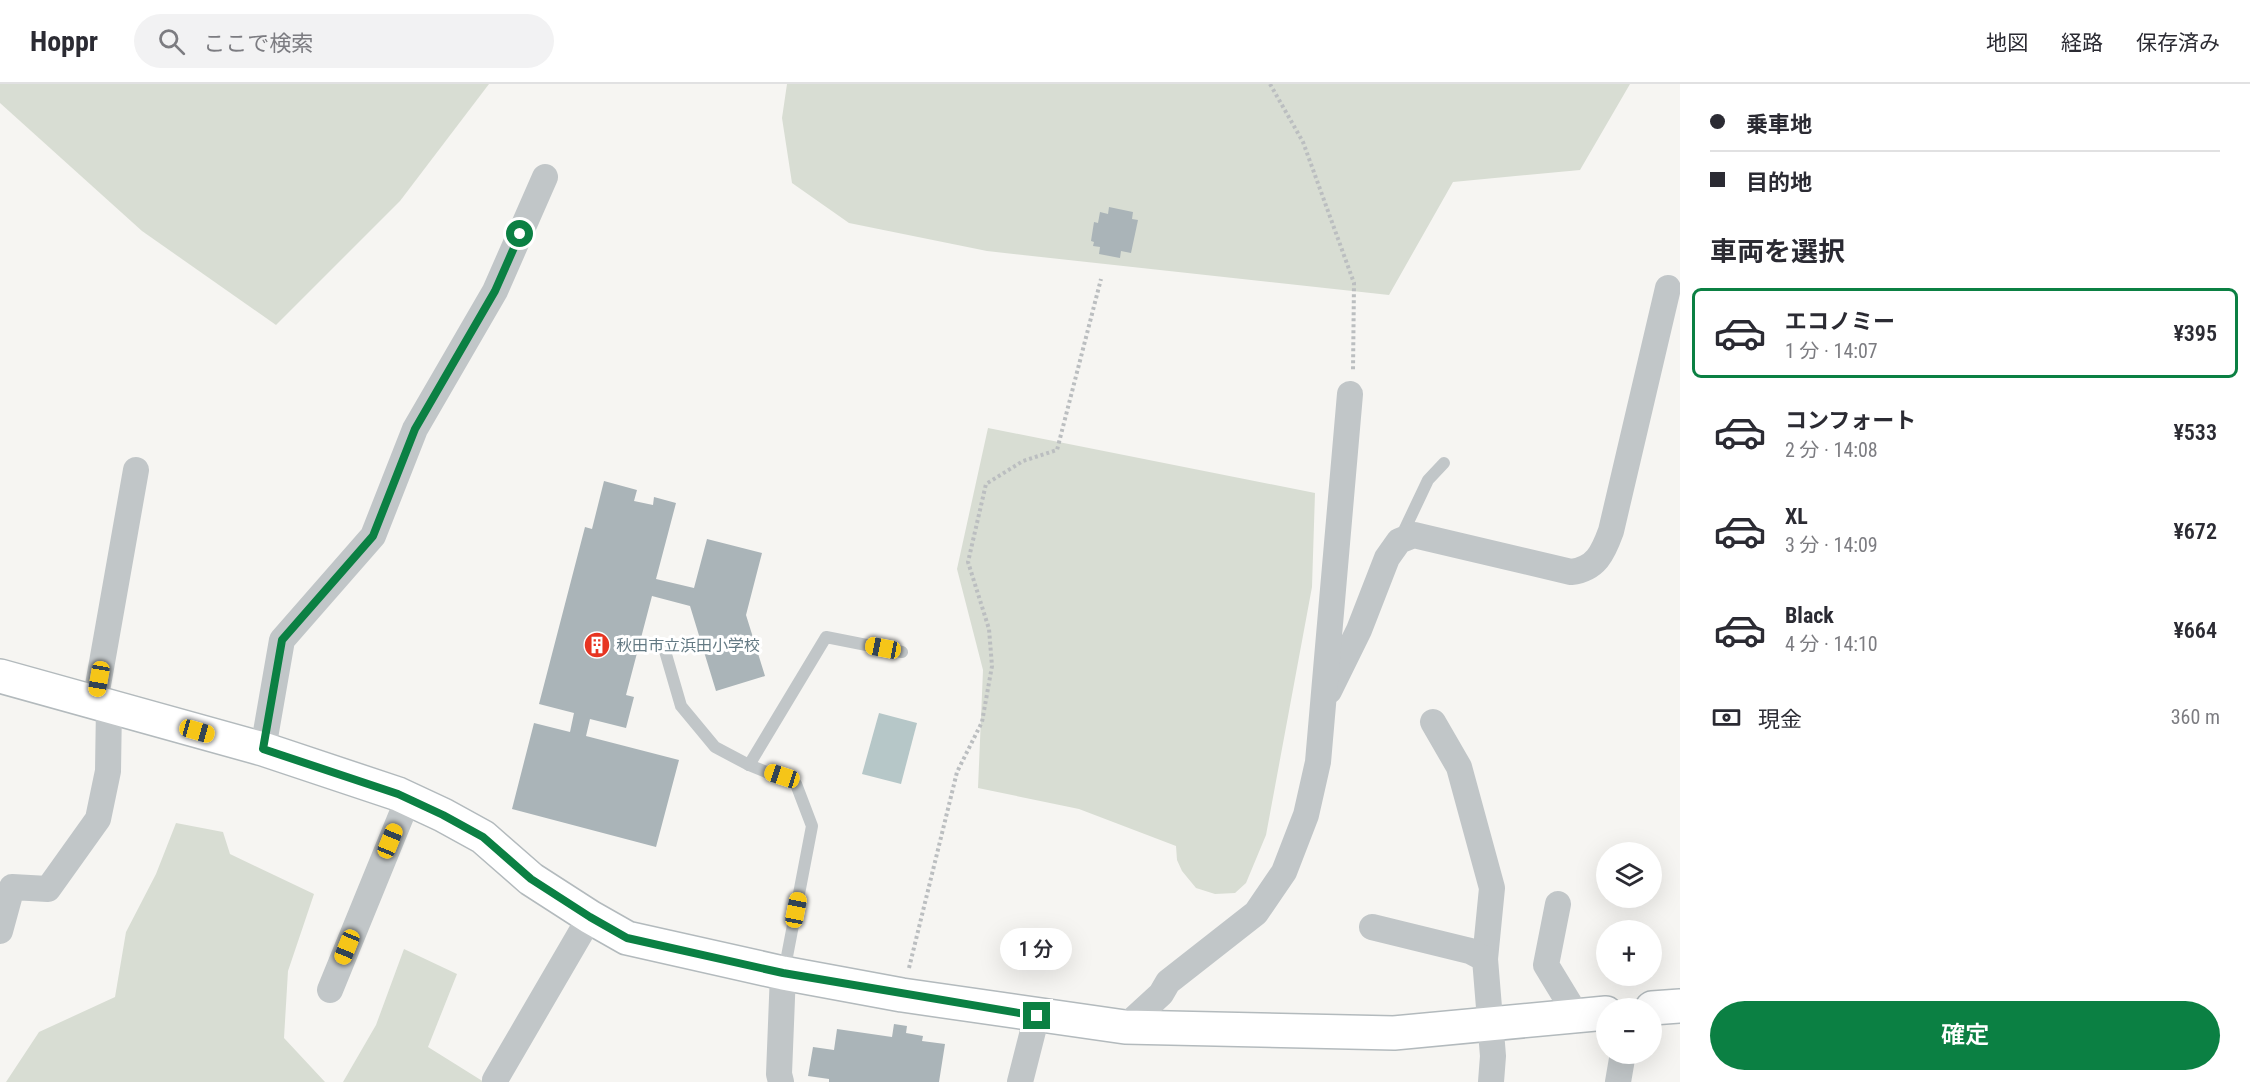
<!DOCTYPE html>
<html lang="ja">
<meta charset="utf-8">
<style>
body{margin:0;font-family:"Roboto Condensed","Noto Sans JP",sans-serif;background:#f2f2f3;color:#2b2b33;height:100vh;display:flex;flex-direction:column;font-size:22px;white-space:nowrap}
*{box-sizing:border-box;margin:0}
p{font-size:20px;color:#7c7c81}
.icon{flex:none;width:33px;height:33px;fill:none;stroke:currentColor;stroke-width:2;stroke-linecap:round;stroke-linejoin:round}
.map{position:relative;flex:1;overflow:hidden}
.sheet{display:flex;flex-direction:column;background:#fff;width:570px}
.sheet>*{flex:none}
.top-card{display:grid;align-content:center;height:132px;padding:0 30px;background:#fff}
.buttons{position:absolute;left:1596px;top:758px;display:grid;gap:12px}
.buttons a{display:grid;place-items:center;width:66px;height:66px;border-radius:50%;background:#fff;box-shadow:0 6px 24px #0002;font-size:30px}
.end{position:absolute;width:27px;height:27px;margin:-14px;border:8px solid #0b8043;background:#fff;box-shadow:0 0 0 3px #fff}
.from{border-radius:50%}
.bubble{position:absolute;height:42px;border-radius:21px;background:#fff;box-shadow:0 6px 24px #0002;font-size:20px;font-weight:600;line-height:42px;text-align:center}
.car{position:absolute;width:18px;height:36px;margin:-18px -9px;border-radius:8px;box-shadow:0 0 4px 2px #0007;background:linear-gradient(#f5c518 24%,#345 0 40%,#f5c518 0 76%,#345 0 86%,#f5c518 0)}
.top-card b{display:flex;align-items:center;gap:21px;height:57px;font-size:22px}
.top-card b+b{border-top:2px solid #e1e1e2}
.top-card i{width:15px;height:15px;background:#2b2b33}
ul{padding:0;list-style:none}
li{display:flex;align-items:center;gap:18px;height:90px;margin:0 12px 9px;padding:0 18px;border:3px solid transparent;border-radius:9px}
li div{flex:1}
li b{display:block;font-size:22px}
li em{font-style:normal;font-weight:600}
li.selected{border-color:#0b8043}
li>.icon{width:54px;height:54px;stroke-width:1.5}
h2{padding:0 30px;font-size:27px;line-height:72px}
.pay{display:flex;align-items:center;gap:15px;height:66px;padding:0 30px;font-size:22px}
.pay p{margin-inline-start:auto}
.action{display:flex;gap:12px;margin-top:auto;padding:12px 30px}
.action a{flex:1;height:69px;border-radius:36px;background:#0b8043;color:#fff;font-size:24px;font-weight:600;line-height:69px;text-align:center}
header{display:flex;align-items:center;gap:36px;box-sizing:border-box;height:84px;padding:0 30px;background:#fff;border-bottom:2px solid #e1e1e2}
header strong{font-size:28px}
nav{display:flex;gap:33px;margin-inline-start:auto;font-size:21px}
.search{width:420px;height:54px;background:#f2f2f3;display:flex;align-items:center;gap:15px;box-sizing:border-box;padding:0 21px;border-radius:33px;color:#7c7c81;font-size:22px}
main{display:flex;flex:1;min-height:0}
.map>svg:first-child{display:block}
</style>
<header>
<strong>Hoppr</strong>
<div class="search"><svg class="icon" aria-label="search" viewBox="0 0 24 24"><circle cx="10" cy="10" r="6"/><path d="M15 15l6 6"/></svg>ここで検索</div>
<nav><a>地図</a><a>経路</a><a>保存済み</a></nav>
</header>
<main>
<div class="map">
<svg width="1680" height="998" viewBox="0 0 1680 998">
<rect width="100%" height="100%" fill="#f6f5f2"/>
<!-- green -->
<g fill="#d8ddd3">
<path d="M0 0H489L400 117 276 241 142 147 0 19Z"/>
<path d="M787 0H1630L1580 86 1453 98 1389 211 987 167 849 139 792 99 782 34Z"/>
<path d="M988 344 1315 409 1312 503 1266 751 1246 799 1235 809 1215 810 1196 804 1182 787 1177 776 1176 762 1079 725 978 704 983 586 957 485Z"/>
<path d="M176 739 223 748 230 770 314 810 288 887 284 954 325 998H6L39 948 115 913 126 848 156 790Z"/>
<path d="M404 865 457 890 428 963 484 998H343L376 941Z"/>
</g>
<!-- water -->
<path fill="#b6c7c8" d="M879 629 917 639 901 700 862 690Z"/>
<!-- building -->
<g fill="#aab4b8">
<path d="M1109 123 1133 128 1132 135 1138 136 1131 169 1121 167 1120 174 1099 170 1100 163 1093 162 1094 158 1091 157 1094 138 1098 139 1100 128 1108 130Z"/>
<path d="M604 397 637 406 634 417 653 421 654 413 676 419 656 495 694 504 707 455 762 469 746 531 765 592 716 607 690 522 652 512 626 611 634 613 626 644 590 635 586 652 679 676 656 763 512 725 534 639 570 648 574 629 539 620 585 443 592 445Z"/>
<path d="M894 940 907 942 906 949 923 952 922 957 945 960 939 998H829V995L808 992 813 963 834 966 837 945 892 953Z"/>
</g>
<g fill="none" stroke-linecap="round" stroke-linejoin="round">
<defs>
<g id="secondary">
<path d="M0 592 263 665 398 710 443 731 483 753 531 795 590 833 627 854 783 889 902 911 1125 943 1394 949 1606 929"/>
<path d="M1652 924 1680 922"/>
</g>
</defs>
<!-- secondary casing -->
<use href="#secondary" stroke="#b3babd" stroke-width="36"/>
<!-- path -->
<g stroke="#bbbec0" stroke-width="4" stroke-dasharray="3 3" stroke-linecap="butt">
<path d="M1270 0 1303 58 1354 199 1353 287"/>
<path d="M909 884 957 688 982 638 992 582 989 545 968 478 986 400 1023 377 1057 366 1101 195"/>
</g>
<!-- lane -->
<g stroke="#c1c6c8" stroke-width="12">
<path d="M1401 453 1428 396 1444 379"/>
<path d="M665 567 681 622 715 663 749 681 796 700 812 742 784 888"/>
<path d="M749 681 826 553 902 568"/>
</g>
<!-- street -->
<g stroke="#c1c6c8" stroke-width="26">
<path d="M1329 607 1359 546 1387 474 1399 457 1414 451 1571 488C1596 485 1603 469 1611 447L1668 204"/>
<path d="M95 618 136 386"/>
<path d="M1433 638 1459 683 1492 804 1485 875"/>
<path d="M263 665 282 556 373 452 415 345 495 207 545 93"/>
<path d="M1558 820 1546 881 1577 932"/>
<path d="M1372 843 1470 867 1485 875 1493 972 1491 998"/>
<path d="M0 847 12 803 48 805 98 735 108 687 109 622"/>
<path d="M330 906 408 715"/>
<path d="M1125 943 1161 910 1168 898 1256 829 1284 788 1306 731 1318 678 1350 310"/>
<path d="M495 996 590 833"/>
<path d="M781 998 779 990 783 889"/>
<path d="M1020 998 1037 931"/>
<path d="M1618 998 1623 969"/>
</g>
<!-- secondary -->
<use href="#secondary" stroke="#fff" stroke-width="33"/>
</g>
<g fill="none" stroke-linecap="round" stroke-linejoin="round">
<!-- route -->
<path stroke="#0b8043" stroke-width="8" d="M520 150 495 207 415 345 373 452 282 556 263 665 398 710 443 731 483 753 531 795 590 833 627 854 783 889 1037 932"/>
</g>
<!-- icons -->
<defs>
<symbol id="building-disc" viewBox="-11 -11 22 22"><circle r="9.5" fill="#e73421" stroke="#fff"/><path d="M-4-6H4V6H1V3H-1V6H-4ZM-2.5-4.3h1.7v1.8h-1.7ZM.8-4.3h1.7v1.8H.8ZM-2.5-1h1.7V.8h-1.7ZM.8-1h1.7V.8H.8Z" fill="#fff"/></symbol>
</defs>
<g fill-rule="evenodd">
<use href="#building-disc" x="582" y="546" width="30" height="30"/>
</g>
<g text-anchor="middle" stroke-width="6" stroke-linejoin="round" paint-order="stroke">
<!-- poi labels -->
<g font-size="16" fill="#647a84" stroke="#fff" text-anchor="start">
<text x="616" y="567">秋田市立浜田小学校</text>
</g>
</g>
</svg>
<div class="buttons">
<a><svg class="icon" aria-label="layers" viewBox="0 0 24 24"><path d="M12 4l9 5-9 5-9-5zM3 14l9 5 9-5"/></svg></a>
<a>+</a>
<a>−</a>
</div>
<i class="end from" style="left:520px;top:150px"></i>
<i class="end" style="left:1037px;top:932px"></i>
<div class="bubble" style="left:1000px;top:844px;width:72px">1 分</div>
<i class="car" style="left:883px;top:564px;rotate:281deg"></i>
<i class="car" style="left:99px;top:595px;rotate:190deg"></i>
<i class="car" style="left:197px;top:647px;rotate:106deg"></i>
<i class="car" style="left:782px;top:692px;rotate:288deg"></i>
<i class="car" style="left:390px;top:757px;rotate:22deg"></i>
<i class="car" style="left:796px;top:826px;rotate:11deg"></i>
<i class="car" style="left:347px;top:863px;rotate:202deg"></i>
</div>
<section class="sheet">
<div class="top-card">
<b><i class="from"></i>乗車地</b>
<b><i></i>目的地</b>
</div>
<h2>車両を選択</h2>
<ul>
<li class="selected"><svg class="icon" aria-label="car" viewBox="0 0 24 24"><path d="M5 17H2v-5l4-1 3-4h7l3 4 3 1v5h-3M9 17h6M6 11h13"/><circle cx="7" cy="17" r="2"/><circle cx="17" cy="17" r="2"/></svg><div><b>エコノミー</b><p>1 分 · 14:07</p></div><em>¥395</em></li>
<li><svg class="icon" aria-label="car" viewBox="0 0 24 24"><path d="M5 17H2v-5l4-1 3-4h7l3 4 3 1v5h-3M9 17h6M6 11h13"/><circle cx="7" cy="17" r="2"/><circle cx="17" cy="17" r="2"/></svg><div><b>コンフォート</b><p>2 分 · 14:08</p></div><em>¥533</em></li>
<li><svg class="icon" aria-label="car" viewBox="0 0 24 24"><path d="M5 17H2v-5l4-1 3-4h7l3 4 3 1v5h-3M9 17h6M6 11h13"/><circle cx="7" cy="17" r="2"/><circle cx="17" cy="17" r="2"/></svg><div><b>XL</b><p>3 分 · 14:09</p></div><em>¥672</em></li>
<li><svg class="icon" aria-label="car" viewBox="0 0 24 24"><path d="M5 17H2v-5l4-1 3-4h7l3 4 3 1v5h-3M9 17h6M6 11h13"/><circle cx="7" cy="17" r="2"/><circle cx="17" cy="17" r="2"/></svg><div><b>Black</b><p>4 分 · 14:10</p></div><em>¥664</em></li>
</ul>
<div class="pay"><svg class="icon" aria-label="cash" viewBox="0 0 24 24"><path d="M3 7h18v10H3z"/><circle cx="12" cy="12" r="2"/></svg>現金<p>360 m</p></div>
<div class="action"><a>確定</a></div>
</section>
</main>
